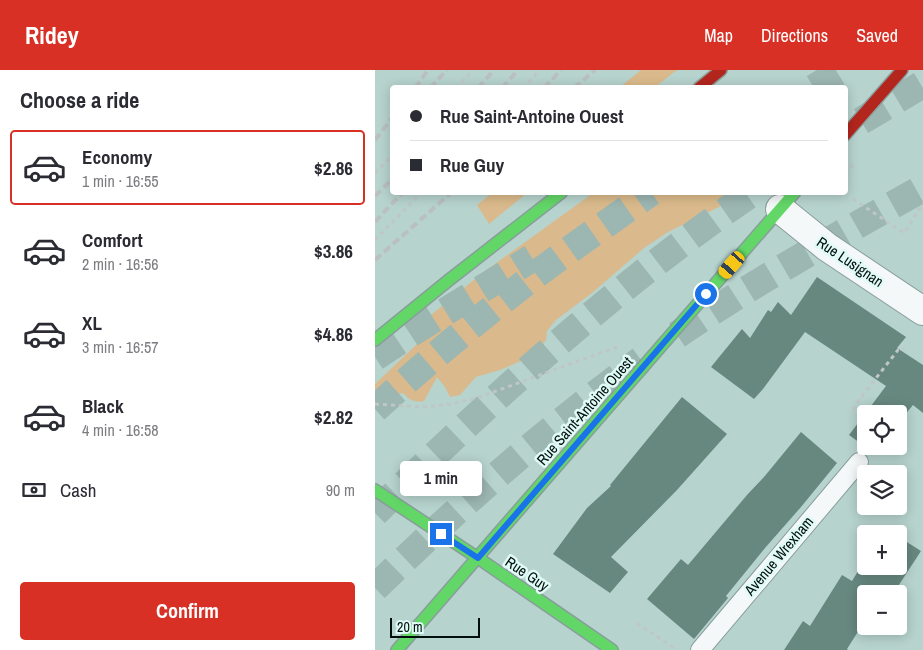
<!DOCTYPE html>
<meta charset="utf-8">
<style>
body{margin:0;font-family:"Archivo Narrow",sans-serif;background:#f7f7f7;color:#2b2b33;height:100vh;display:flex;flex-direction:column;font-size:19px;white-space:nowrap}
*{box-sizing:border-box;margin:0}
p{font-size:16px;color:#7c7c81}
.icon{flex:none;width:28px;height:28px;fill:none;stroke:currentColor;stroke-width:2;stroke-linecap:round;stroke-linejoin:round}
.map{position:relative;flex:1;overflow:hidden}
.details{display:flex;flex-direction:column;background:#fff;width:375px}
.details>*{flex:none}
.banner{position:absolute;left:15px;top:15px;width:458px;height:110px;border-radius:5px;box-shadow:0 2px 12px #0003;display:grid;align-content:center;height:110px;padding:0 20px;background:#fff}
.buttons{position:absolute;left:482px;top:335px;display:grid;gap:10px}
.buttons a{display:grid;place-items:center;width:50px;height:50px;border-radius:5px;background:#fff;box-shadow:0 2px 12px #0003;font-size:25px}
.scale{position:absolute;left:15px;bottom:12px;width:90px;box-sizing:border-box;padding-left:5px;border:2px solid #000f0c;border-top:0;font-size:14px;line-height:18px;white-space:nowrap;color:#000f0c;-webkit-text-stroke:4px #e0faf5;paint-order:stroke}
.end{position:absolute;width:22px;height:22px;margin:-11px;border:6px solid #1a73e8;background:#fff;box-shadow:0 0 0 2px #fff}
.from{border-radius:50%}
.bubble{position:absolute;height:35px;border-radius:5px;background:#fff;box-shadow:0 2px 12px #0003;font-size:16px;font-weight:700;line-height:35px;text-align:center}
.car{position:absolute;width:15px;height:30px;margin:-15px -8px;border-radius:6px;box-shadow:0 0 4px 1px #0007;background:linear-gradient(#f5c518 24%,#345 0 40%,#f5c518 0 76%,#345 0 86%,#f5c518 0)}
.banner b{display:flex;align-items:center;gap:18px;height:48px;font-size:19px}
.banner b+b{border-top:1px solid #e1e1e2}
.banner i{width:12px;height:12px;background:#2b2b33}
ul{padding:0;list-style:none}
li{display:flex;align-items:center;gap:15px;height:75px;margin:0 10px 8px;padding:0 10px;border:2px solid transparent;border-radius:5px}
li div{flex:1}
li b{display:block;font-size:19px}
li em{font-style:normal;font-weight:700}
li.current{border-color:#d93025}
li>.icon{width:45px;height:45px;stroke-width:1.5}
h2{padding:0 20px;font-size:22px;line-height:60px}
.pay{display:flex;align-items:center;gap:12px;height:55px;padding:0 20px;font-size:19px}
.pay p{margin-inline-start:auto}
.cta{display:flex;gap:10px;margin-top:auto;padding:10px 20px}
.cta a{flex:1;height:58px;border-radius:5px;background:#d93025;color:#fff;font-size:20px;font-weight:700;line-height:58px;text-align:center}
header{display:flex;align-items:center;gap:30px;box-sizing:border-box;height:70px;padding:0 25px;background:#d93025;color:#fff}
header strong{font-size:24px}
nav{display:flex;gap:28px;margin-inline-start:auto;font-size:18px}
main{display:flex;flex:1;min-height:0}
.map>svg:first-child{display:block}
</style>
<header>
<strong>Ridey</strong>
<nav><a>Map</a><a>Directions</a><a>Saved</a></nav>
</header>
<main>
<section class="details">
<h2>Choose a ride</h2>
<ul>
<li class="current"><svg class="icon" aria-label="car" viewBox="0 0 24 24"><path d="M5 17H2v-5l4-1 3-4h7l3 4 3 1v5h-3M9 17h6M6 11h13"/><circle cx="7" cy="17" r="2"/><circle cx="17" cy="17" r="2"/></svg><div><b>Economy</b><p>1 min · 16:55</p></div><em>$2.86</em></li>
<li><svg class="icon" aria-label="car" viewBox="0 0 24 24"><path d="M5 17H2v-5l4-1 3-4h7l3 4 3 1v5h-3M9 17h6M6 11h13"/><circle cx="7" cy="17" r="2"/><circle cx="17" cy="17" r="2"/></svg><div><b>Comfort</b><p>2 min · 16:56</p></div><em>$3.86</em></li>
<li><svg class="icon" aria-label="car" viewBox="0 0 24 24"><path d="M5 17H2v-5l4-1 3-4h7l3 4 3 1v5h-3M9 17h6M6 11h13"/><circle cx="7" cy="17" r="2"/><circle cx="17" cy="17" r="2"/></svg><div><b>XL</b><p>3 min · 16:57</p></div><em>$4.86</em></li>
<li><svg class="icon" aria-label="car" viewBox="0 0 24 24"><path d="M5 17H2v-5l4-1 3-4h7l3 4 3 1v5h-3M9 17h6M6 11h13"/><circle cx="7" cy="17" r="2"/><circle cx="17" cy="17" r="2"/></svg><div><b>Black</b><p>4 min · 16:58</p></div><em>$2.82</em></li>
</ul>
<div class="pay"><svg class="icon" aria-label="cash" viewBox="0 0 24 24"><path d="M3 7h18v10H3z"/><circle cx="12" cy="12" r="2"/></svg>Cash<p>90 m</p></div>
<div class="cta"><a>Confirm</a></div>
</section>
<div class="map">
<svg width="548" height="580" viewBox="0 0 548 580">
<rect width="100%" height="100%" fill="#b7d3ce"/>
<!-- green -->
<g fill="#daba8c">
<path d="M266 0H302L280 17H245Z"/>
<path d="M118 122H152V123L114 154 102 135Z"/>
<path d="M218 123H364L344 137 293 162 269 178 217 223 181 250 172 261 171 270 163 281 146 291 125 300 101 307 85 325 75 327 70 317 62 307 49 331C39 333 35 330 28 323L20 325 0 338V314L40 276 46 268 39 259 106 204Z"/>
</g>
<!-- building -->
<g fill="#67887f">
<path d="M442 207 531 267 522 278 548 295V343L538 335 524 352V344H491V376H504L499 383 474 365 511 316 430 262 388 319 379 329 336 297 367 259 375 268 393 240 396 242 403 232 416 245Z"/>
<path d="M307 327 352 364 302 420 236 487 253 502 235 523 178 484 212 438 236 416 235 415Z"/>
<path d="M426 362 462 393 426 437 390 478 351 526 353 528 319 569 272 529 306 489 313 495 372 425 389 407Z"/>
<path d="M524 467 546 481 518 524H491V549L472 579 473 580H409L428 551 435 556 467 505 477 511 491 488V496H524Z"/>
</g>
<g fill="none" stroke-linecap="round" stroke-linejoin="round">
<!-- highway-tunnel -->
<g stroke="#9cb6b1" stroke-width="28" stroke-dasharray="28 14" stroke-linecap="butt">
<path d="M439 18 469 0"/>
<path d="M486 51 548 14"/>
<path d="M302 265C381 211 464 165 548 118"/>
<path d="M0 287 44 258 157 188"/>
<path d="M0 339C54 290 109 244 167 200 203 173 240 148 276 122"/>
<path d="M0 443C118 327 241 216 378 122"/>
<path d="M0 518C84 436 172 359 266 290"/>
</g>
<defs>
<path id="lane" d="M325 580 484 392"/>
<path id="street" d="M405 139 452 177 548 241"/>
<g id="fast">
<path d="M0 270 74 210 187 122"/>
<path d="M0 420 103 488 237 580"/>
<path d="M22 580 420 122"/>
</g>
<g id="jam">
<path d="M324 18 346 0"/>
<path d="M470 65 527 0"/>
</g>
</defs>
<!-- lane casing -->
<use href="#lane" stroke="#899e9b" stroke-width="20"/>
<!-- street casing -->
<use href="#street" stroke="#899e9b" stroke-width="30"/>
<!-- fast casing -->
<use href="#fast" stroke="#899e9b" stroke-width="14"/>
<!-- jam casing -->
<use href="#jam" stroke="#899e9b" stroke-width="14"/>
<!-- path -->
<g stroke="#bfc7c6" stroke-width="3" stroke-dasharray="4 4" stroke-linecap="butt">
<path d="M81 18 98 0"/>
<path d="M148 18 165 0"/>
<path d="M0 103 18 85"/>
<path d="M470 104 480 93"/>
<path d="M478 129 529 163 548 133"/>
<path d="M0 170 47 122"/>
<path d="M0 334 49 337 75 334 102 328 242 277"/>
<path d="M478 340 484 330 523 280 530 279"/>
<path d="M262 553 302 580"/>
</g>
<!-- lane -->
<use href="#lane" stroke="#f4f8f8" stroke-width="18"/>
<!-- street -->
<use href="#street" stroke="#f4f8f8" stroke-width="28"/>
<!-- fast -->
<use href="#fast" stroke="#63d668" stroke-width="11"/>
<!-- jam -->
<use href="#jam" stroke="#b3261e" stroke-width="11"/>
<!-- rail -->
<g stroke="#b9c0bf" stroke-width="4" stroke-dasharray="8 4" stroke-linecap="butt">
<path d="M40 18 53 0"/>
<path d="M55 18 72 0"/>
<path d="M103 18 119 0"/>
<path d="M127 18 143 0"/>
<path d="M169 18 186 0"/>
<path d="M199 18 220 0"/>
<path d="M0 70 18 47"/>
<path d="M0 126 18 108"/>
<path d="M0 152 28 122"/>
<path d="M0 190 77 122"/>
</g>
</g>
<g fill="none" stroke-linecap="round" stroke-linejoin="round">
<!-- route -->
<path stroke="#1a73e8" stroke-width="6" d="M66 464 103 488 331 224"/>
</g>
<g text-anchor="middle" stroke-width="5" stroke-linejoin="round" paint-order="stroke">
<!-- street labels -->
<g font-size="15" fill="#000f0c" stroke="#e0faf5">
<text transform="translate(475 192) rotate(34)" y="5">Rue Lusignan</text>
<text transform="translate(210 341) rotate(-49)" y="5">Rue Saint-Antoine Ouest</text>
<text transform="translate(404 486) rotate(-50)" y="5">Avenue Wrexham</text>
<text transform="translate(152 504) rotate(34)" y="5">Rue Guy</text>
</g>
</g>
</svg>
<div class="buttons">
<a><svg class="icon" aria-label="locate" viewBox="0 0 24 24"><circle cx="12" cy="12" r="6"/><path d="M12 2v4M12 18v4M2 12h4M18 12h4"/></svg></a>
<a><svg class="icon" aria-label="layers" viewBox="0 0 24 24"><path d="M12 4l9 5-9 5-9-5zM3 14l9 5 9-5"/></svg></a>
<a>+</a>
<a>−</a>
</div>
<div class="scale">20 m</div>
<i class="end from" style="left:331px;top:224px"></i>
<i class="end" style="left:66px;top:464px"></i>
<div class="bubble" style="left:25px;top:391px;width:82px">1 min</div>
<i class="car" style="left:357px;top:195px;rotate:221deg"></i>
<div class="banner">
<b><i class="from"></i>Rue Saint-Antoine Ouest</b>
<b><i></i>Rue Guy</b>
</div>
</div>
</main>
